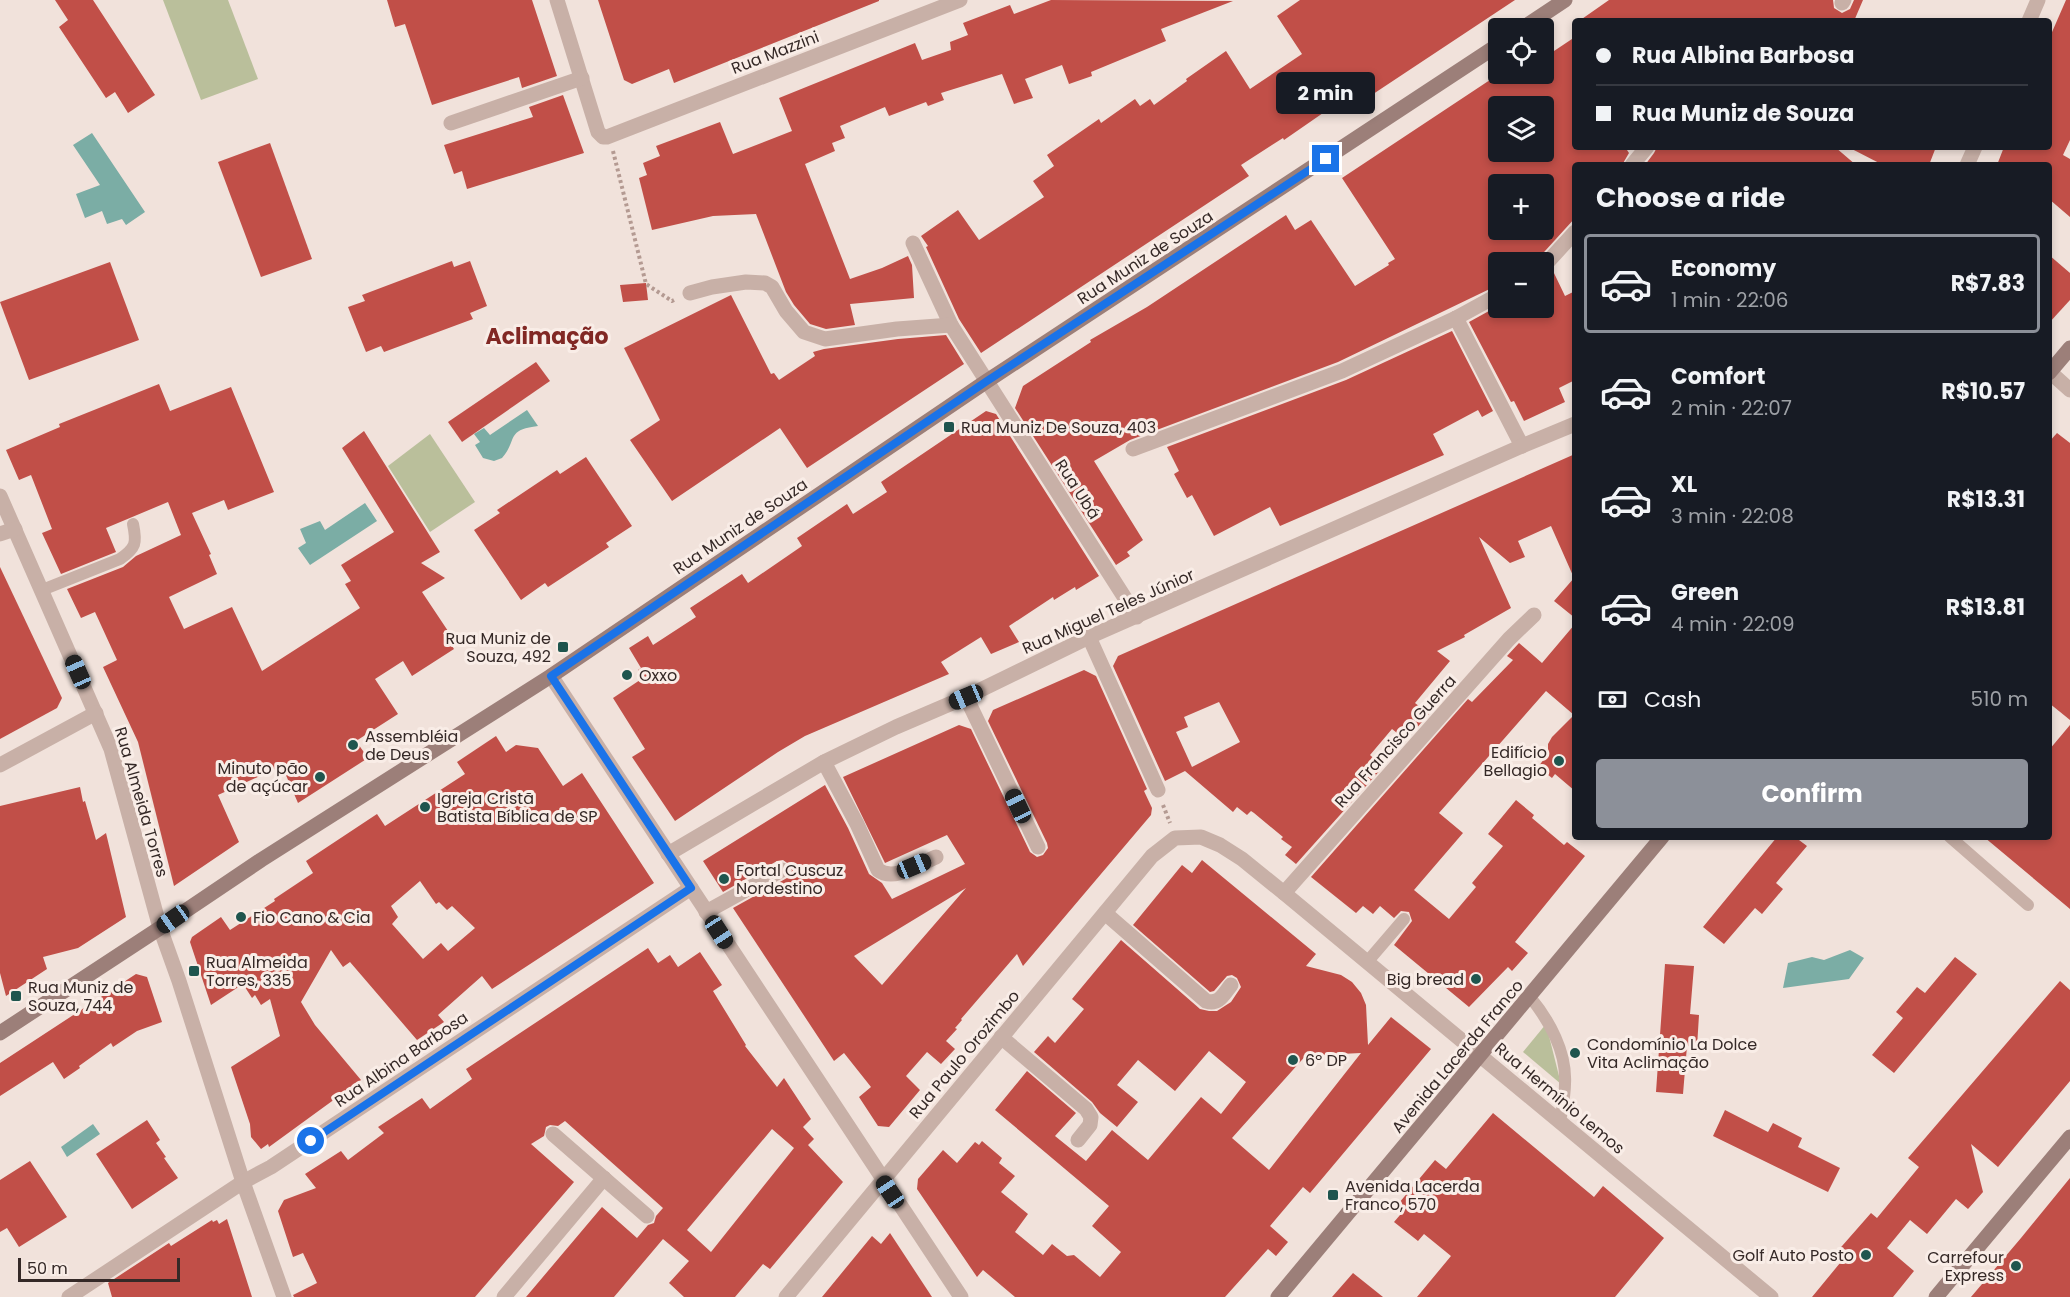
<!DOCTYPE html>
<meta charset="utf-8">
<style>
body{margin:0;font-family:Poppins,sans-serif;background:#20242c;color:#f1f3f6;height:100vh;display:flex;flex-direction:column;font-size:22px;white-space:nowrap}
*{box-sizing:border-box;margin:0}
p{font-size:20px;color:#9ea1a6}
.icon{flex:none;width:33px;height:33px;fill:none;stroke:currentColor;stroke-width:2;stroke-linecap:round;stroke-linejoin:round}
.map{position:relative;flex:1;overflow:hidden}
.sheet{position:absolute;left:1572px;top:162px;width:480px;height:678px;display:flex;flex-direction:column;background:#171b24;border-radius:6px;box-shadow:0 3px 9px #0003}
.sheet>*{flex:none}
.top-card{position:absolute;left:1572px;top:18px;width:480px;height:132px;border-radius:6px;box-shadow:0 3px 9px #0003;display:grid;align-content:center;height:132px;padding:0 24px;background:#171b24}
.tools{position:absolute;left:1488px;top:18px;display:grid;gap:12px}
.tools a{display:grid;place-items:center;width:66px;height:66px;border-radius:6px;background:#171b24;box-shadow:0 3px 9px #0003;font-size:30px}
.scale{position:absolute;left:18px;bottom:15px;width:162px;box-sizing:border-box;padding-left:6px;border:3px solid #352927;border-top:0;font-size:16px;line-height:21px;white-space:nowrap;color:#352927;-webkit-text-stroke:4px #f9ede7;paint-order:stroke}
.end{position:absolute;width:27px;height:27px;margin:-14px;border:8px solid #1a73e8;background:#fff;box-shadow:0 0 0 3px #fff}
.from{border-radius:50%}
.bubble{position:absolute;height:42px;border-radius:6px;background:#171b24;box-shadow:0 3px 9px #0003;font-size:20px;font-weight:700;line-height:42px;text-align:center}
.car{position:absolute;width:18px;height:36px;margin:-18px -9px;border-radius:8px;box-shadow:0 0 4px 2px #0007;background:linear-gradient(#222 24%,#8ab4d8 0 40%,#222 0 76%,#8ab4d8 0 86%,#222 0)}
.top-card b{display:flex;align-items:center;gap:21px;height:57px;font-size:22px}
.top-card b+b{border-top:2px solid #363941}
.top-card i{width:15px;height:15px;background:#f1f3f6}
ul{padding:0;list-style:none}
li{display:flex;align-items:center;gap:18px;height:99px;margin:0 12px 9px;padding:0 12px;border:3px solid transparent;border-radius:6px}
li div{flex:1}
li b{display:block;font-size:22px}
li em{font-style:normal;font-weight:700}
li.selected{border-color:#8c9099}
li>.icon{width:54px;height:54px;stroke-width:1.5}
h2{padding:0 24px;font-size:27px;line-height:72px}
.pay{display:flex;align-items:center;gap:15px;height:66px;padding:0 24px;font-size:22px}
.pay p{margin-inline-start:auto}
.cta{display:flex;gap:12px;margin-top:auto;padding:12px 24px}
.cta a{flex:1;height:69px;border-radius:6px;background:#8c9099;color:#fff;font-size:24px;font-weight:700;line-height:69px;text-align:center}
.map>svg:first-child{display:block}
</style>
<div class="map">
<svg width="2070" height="1297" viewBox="0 0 2070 1297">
<rect width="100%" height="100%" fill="#f1e2db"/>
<!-- green -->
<g fill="#babf9b">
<path d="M163 0H228L258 79 201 100Z"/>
<path d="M430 434 475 502 430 532 388 466Z"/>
<path d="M1546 1024 1561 1084 1523 1052Z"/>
</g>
<!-- water -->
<g fill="#7bada5">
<path d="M92 133 145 212 126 225 122 219 107 224 102 211 85 218 76 194 100 185 73 145Z"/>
<path d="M527 410 538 426C505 430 518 440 502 458L494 461 483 458 475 445 480 442 474 434 484 428 490 435Z"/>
<path d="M365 503 377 521 310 565 298 548 306 543 300 529 320 521 325 530Z"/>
<path d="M1850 950 1864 958 1849 979 1783 988 1788 963 1812 957 1824 960Z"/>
<path d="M93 1124 100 1134 67 1157 61 1147Z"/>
</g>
<!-- building -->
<g fill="#c14f48" fill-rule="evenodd">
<path d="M55 0H93L155 95 128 113 115 92 106 98 59 27 68 20Z"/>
<path d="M387 0H532L557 76 522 88 519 77 432 105 405 24 395 27Z"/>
<path d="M598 0H879V1L674 83 669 69 632 84 624 80Z"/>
<path d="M1051 0 1233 1 1161 29 1166 41 1091 72 1092 76 1069 84 1062 65 1025 79 1033 98 1014 104 1002 74 941 93 944 100 928 106 926 102 889 116 885 107 840 126 845 138 832 143 835 151 805 164 850 279 882 268 908 256 912 265 914 298 850 304 855 325 826 329 810 324 794 305 786 292 756 214 713 216 652 230 639 178 647 175 643 163 660 156 656 146 720 122 733 154 792 131 779 98 915 43 922 60 951 50 950 42 968 35 963 23 1010 5 1014 14Z"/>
<path d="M1300 0H1515L1343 114 1336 104 1284 140 1283 138 1241 165 1249 176 981 353 959 319 926 247 928 246 921 236 958 210 979 240 1044 197 1033 181 1054 166 1047 155 1099 119 1101 123 1135 99 1140 106 1150 99 1154 105 1187 81 1186 79 1226 51 1250 89 1302 54 1277 16Z"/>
<path d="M1609 0H1833L1834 8 1842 13 1850 9 1854 0H1863L1854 21H1579Z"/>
<path d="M2066 0H2070V140L2063 155 2070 159V217L2049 199V165H1997L2004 147H2049V39Z"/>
<path d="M1575 37V147H1625L1629 153 1622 165H1575V218L1535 262H1498V285L1338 362 1130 440 1094 461 1143 540 1127 552 1130 556 1116 565 1015 408 1023 386 1091 342 1090 340 1147 307 1286 215 1295 230 1311 220 1355 286 1389 265 1388 263 1395 259 1342 178 1499 74H1544V63L1550 58 1548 55ZM1498 106H1544V152H1498ZM1498 184H1544V230H1498Z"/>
<path d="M563 95 584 153 467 189 462 171 454 174 444 145 533 117 529 107Z"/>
<path d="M270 143 312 259 261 277 218 162Z"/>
<path d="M1657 147H1835L1856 165H1645L1654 153Z"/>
<path d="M1848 147H1936L1929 165H1883Z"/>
<path d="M2049 255 2070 273V300L2049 323Z"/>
<path d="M452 261 454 267 470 261 487 306 470 313 473 319 384 352 381 346 366 352 348 307 365 301 362 295Z"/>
<path d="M110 262 139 340 29 380 0 302Z"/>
<path d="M1553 271 1565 296 1575 291V380L1559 388 1565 402 1524 421 1514 401 1511 402 1469 322 1498 306V308H1544V276Z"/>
<path d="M646 283 648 300 623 302 620 285Z"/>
<path d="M731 295 771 374 774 373 779 380 815 356 813 352 824 349 898 339 946 335 964 364 807 468 780 428 672 501 630 440 660 420 624 348Z"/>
<path d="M1452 331 1493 411 1482 417 1478 410 1433 434 1444 455 1280 526 1270 507 1214 536 1192 495 1187 498 1174 474 1179 471 1167 447 1346 380Z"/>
<path d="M536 362 550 381 462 442 448 422Z"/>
<path d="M159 384 170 411 231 387 274 492 228 510 224 500 192 513 211 554 209 555 217 574 169 597 184 629 232 607 262 671 360 608 345 584 351 581 341 565 394 532 342 448 364 431 440 552 421 563 445 578 422 592 448 631 443 633 454 649 412 676 403 661 375 679 398 714 356 741 368 758 298 803 282 766 218 795 239 842 174 886 138 742 103 667 117 660 95 612 81 618 67 589 123 567 136 556 181 535 168 502 106 528 116 552 61 574 42 533 52 529 31 475 19 480 6 450 60 427 59 424Z"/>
<path d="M986 411 996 414 1099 576 1076 590 1075 587 1054 600 1053 597 1009 626 1019 642 991 654 981 637 941 662 949 674 805 736 778 752 675 821 632 757 645 749 613 698 643 678 638 670 641 668 629 648 648 636 653 645 696 617 690 608 742 574 748 583 802 546 797 538 847 504 853 514 887 492 881 482Z"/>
<path d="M2057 433 2070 443V720L2049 703V442Z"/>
<path d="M1575 454V618L1554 601 1574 578 1551 526 1518 541 1525 557 1510 563 1479 537 1511 608 1464 635 1465 637 1437 651 1450 661 1415 703 1429 714 1406 740 1392 729 1370 755 1383 767 1296 864 1285 855 1292 847 1281 839 1283 837 1254 813 1251 811 1247 815 1237 807 1233 812 1185 771 1165 781 1113 666 1118 656ZM1219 702 1240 742 1192 767 1176 732 1188 727 1184 717Z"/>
<path d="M586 457 632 526 606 543 609 547 548 587 545 583 521 600 474 530 500 513 497 510 557 470 560 474Z"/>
<path d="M0 567 62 698 57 708 0 739Z"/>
<path d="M1575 624V791L1555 774 1552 778 1538 767 1548 754V744L1552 737 1574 715 1546 691 1439 813 1463 833 1414 890 1449 919 1476 887 1472 883 1503 846 1488 834 1516 800 1534 815 1532 818 1564 845 1567 842 1585 856 1515 942 1528 953 1512 971 1508 967 1469 1007 1394 945 1412 921 1409 912 1401 911 1394 918 1380 906 1373 914 1363 906 1356 913 1311 877 1468 699 1472 702 1513 660 1507 656 1519 643 1542 663Z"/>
<path d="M1084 670 1096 676 1147 789 1144 791 1152 808 1151 815 1023 966 1017 954 961 1019 962 1020 955 1028 957 1029 946 1041 955 1049 941 1064 927 1052 906 1076 920 1090 889 1127 878 1126 859 1097 871 1087 844 1053 834 1061 733 908 787 878 792 871 790 865 783 860 777 861 723 892 703 861 825 785 848 828 869 874 882 883 892 899 965 864 947 835 885 863 843 777 959 725 971 729 1030 852 1037 857 1043 855 1048 848 1047 843 988 721 993 710ZM966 888 882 985 854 956Z"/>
<path d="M2070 725V909L1984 837H2049V750Z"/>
<path d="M496 736 506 752 516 745 538 748 563 786 582 773 654 883 492 989 482 976 438 1015 444 1022 417 1040 350 962 343 967 331 950 301 1002 315 1025 361 1080 269 1147 268 1144 261 1149 251 1137 250 1124 231 1067 280 1036 270 999 261 1005 255 995 252 998 243 984 211 1005 190 942 192 937 221 917 230 930 275 901 274 899 313 873 306 861 377 814 385 826 465 774 457 762ZM420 881 436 904 439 902 447 910 452 906 475 928 448 951 441 943 423 959 392 924 398 917 391 906Z"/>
<path d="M80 787 83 802 85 801 96 840 106 833 126 917 78 948 43 957 47 969 6 996 0 973V806Z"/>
<path d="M1777 837H1795L1807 846 1776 883 1783 889 1762 914 1755 908 1724 944 1703 927Z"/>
<path d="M1202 860 1316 954 1306 966 1341 975 1352 982 1361 993 1366 1005 1368 1045 1391 1017 1431 1049 1310 1193 1303 1187 1270 1226 1288 1242 1276 1256 1268 1249 1225 1297H1015L983 1270 977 1277 917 1189 918 1179 943 1150 957 1163 975 1142 979 1145 982 1141 1002 1158 999 1163 1015 1176 1001 1192 1028 1214 1015 1232 1043 1255 1052 1244 1067 1256 1074 1255 1100 1277 1121 1252 1092 1226 1109 1206 995 1110 1027 1071 1076 1113 1055 1136 1086 1161 1112 1130 1148 1160 1201 1097 1221 1114 1246 1082 1209 1051 1175 1091 1138 1060 1117 1085 1138 1102 1117 1127 1100 1113 1092 1102 1034 1052 1048 1036 1055 1043 1084 1009 1072 999 1121 940 1200 1009 1209 1011H1217L1231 1002 1241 987 1237 978 1232 975 1227 976 1214 991 1210 992 1133 925 1182 865 1192 873ZM1309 1052 1319 1055 1361 1053 1269 1170 1232 1138Z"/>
<path d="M648 948 658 963 670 955 678 967 700 952 722 985 713 991 746 1045 745 1046 777 1087 784 1078 811 1119 803 1127 814 1139 808 1145 843 1182 770 1269 763 1264 735 1297H684L669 1283 689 1261 663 1239 614 1297H526L602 1207 637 1238 648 1225 654 1223 656 1216 663 1208 565 1121 558 1126 550 1125 546 1127 544 1136 531 1144 574 1182 475 1297H294L293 1295 317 1283 303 1253 293 1257 278 1211 284 1200 316 1188 305 1174 341 1151 348 1160 384 1133 378 1127 422 1098 430 1109 472 1079 466 1069ZM772 1129 794 1148 711 1252 687 1230Z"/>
<path d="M1955 957 1977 974 1894 1073 1872 1055 1903 1018 1896 1012 1917 987 1925 993Z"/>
<path d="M1665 964 1694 966 1690 1014 1699 1015 1697 1047 1687 1046 1683 1094 1656 1092Z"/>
<path d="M136 974 147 977 162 1022 137 1031 113 1047 111 1043 79 1066 80 1068 64 1079 53 1062 0 1096V1063Z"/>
<path d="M2060 981 2070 990V1081L1998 1167 1971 1144 1983 1192 1968 1209 1956 1199 1927 1234 1910 1220 1887 1248 1914 1271 1893 1297H1812L1840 1263 1835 1258 1837 1256 1835 1254 1871 1213 1877 1218 1919 1167 1908 1158Z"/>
<path d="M1725 1110 1768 1132 1773 1123 1802 1138 1798 1147 1840 1168 1828 1192 1713 1136Z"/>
<path d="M1493 1113 1594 1197 1603 1186 1664 1238 1615 1297H1417L1451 1256 1424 1234 1418 1241 1394 1222 1406 1208 1399 1203 1435 1160 1446 1169Z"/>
<path d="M147 1120 160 1140 156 1143 166 1157 164 1158 178 1178 132 1209 96 1154Z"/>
<path d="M30 1161 67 1217 19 1247 7 1228 0 1232V1180Z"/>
<path d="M2070 1178V1297H1971L2021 1238Z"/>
<path d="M227 1219 252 1297H112L108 1283 169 1243 171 1246 212 1220 213 1222 217 1220 219 1224Z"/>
<path d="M890 1233 932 1297H822L872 1236 881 1244Z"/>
<path d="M1353 1273 1383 1297H1332Z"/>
</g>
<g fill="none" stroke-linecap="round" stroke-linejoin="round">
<!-- path -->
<g stroke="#b49a92" stroke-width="4" stroke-dasharray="3 3" stroke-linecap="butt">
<path d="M613 151 646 284 672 301 674 300"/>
<path d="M1163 805 1170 823"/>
</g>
<!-- lane -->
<g stroke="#c8b0a7" stroke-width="12">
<path d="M42 590 120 559C136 548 137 543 133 524"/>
<path d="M1950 837 2028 905"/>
<path d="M1368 961 1404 919"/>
<path d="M1530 997C1549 1020 1567 1052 1565 1084 1565 1096 1562 1109 1560 1122"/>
</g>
<!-- street -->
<g stroke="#c8b0a7" stroke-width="15">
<path d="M557 0 598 132 603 137H607L960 0"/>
<path d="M1842 3 1844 0"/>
<path d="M2029 21 2038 0"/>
<path d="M451 123 582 78"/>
<path d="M1632 165 1647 147"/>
<path d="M1967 165 1975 147"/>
<path d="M913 243 951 325 1137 617"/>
<path d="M1544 266 1575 232"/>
<path d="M690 293 712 287 746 282 765 283 772 287 786 311 804 332 825 339 897 329 951 325"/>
<path d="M1456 318 1522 446"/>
<path d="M2050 372 2070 390"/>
<path d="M1133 449 1342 371 1456 318 1498 295"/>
<path d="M0 496 111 749 160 928 179 981 243 1182 284 1297"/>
<path d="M0 534 15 529"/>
<path d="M1089 637 1158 790"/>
<path d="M551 676 961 1297"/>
<path d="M966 697 1038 847"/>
<path d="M824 762 857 824 878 870C894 882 919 864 936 857"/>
<path d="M0 765 96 713"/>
<path d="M668 854 824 762 896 727 966 697 1089 637 1522 446 1575 424"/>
<path d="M1284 893 1509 639 1534 615"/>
<path d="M706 912 782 870"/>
<path d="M1105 913 1206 1001C1219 1005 1223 995 1231 985"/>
<path d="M1001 1037 1086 1109 1091 1117 1090 1125 1078 1140"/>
<path d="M553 1134 647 1216"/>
<path d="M69 1297 243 1182 271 1167 691 888"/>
<path d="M504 1297 604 1178"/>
<path d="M786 1297 1152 856 1175 838 1201 837 1220 845 1242 859 1284 893 1771 1297"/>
</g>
<!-- secondary -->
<g stroke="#9c7f79" stroke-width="15">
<path d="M1523 28 1565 0"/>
<path d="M2049 373 2070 348"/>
<path d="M0 1033 160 928 261 860 551 676 987 381 1498 45"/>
<path d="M1278 1297 1662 837"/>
<path d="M1936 1297 2070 1137"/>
</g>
</g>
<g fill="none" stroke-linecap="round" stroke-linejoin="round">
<!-- route -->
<path stroke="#1a73e8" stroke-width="8" d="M311 1141 691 888 551 676 987 381 1326 159"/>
</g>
<!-- markers -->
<g fill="#1f554e" stroke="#f9ede7" stroke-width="2">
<rect x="943" y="421" width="12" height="12" rx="3"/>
<rect x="557" y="641" width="12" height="12" rx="3"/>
<circle cx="627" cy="675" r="6"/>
<circle cx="353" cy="745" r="6"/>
<circle cx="1559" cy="761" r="6"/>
<circle cx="320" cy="777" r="6"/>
<circle cx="425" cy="807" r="6"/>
<circle cx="724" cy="879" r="6"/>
<circle cx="241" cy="917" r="6"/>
<rect x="188" y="965" width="12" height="12" rx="3"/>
<circle cx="1476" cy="979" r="6"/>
<rect x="10" y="990" width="12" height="12" rx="3"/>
<circle cx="1575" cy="1053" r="6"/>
<circle cx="1293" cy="1060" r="6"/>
<rect x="1327" y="1189" width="12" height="12" rx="3"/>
<circle cx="1866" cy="1255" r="6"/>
<circle cx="2016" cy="1266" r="6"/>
</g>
<g text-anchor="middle" stroke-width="6" stroke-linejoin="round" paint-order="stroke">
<!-- street labels -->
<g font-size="16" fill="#352927" stroke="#f9ede7">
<text transform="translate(775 52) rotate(-21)" y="6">Rua Mazzini</text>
<text transform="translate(1145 257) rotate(-33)" y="6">Rua Muniz de Souza</text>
<text transform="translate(1078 489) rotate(57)" y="6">Rua Ubá</text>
<text transform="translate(740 526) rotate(-34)" y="6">Rua Muniz de Souza</text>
<text transform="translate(1108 611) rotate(-24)" y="6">Rua Miguel Teles Júnior</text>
<text transform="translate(1395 741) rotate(-48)" y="6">Rua Francisco Guerra</text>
<text transform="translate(142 802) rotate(74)" y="6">Rua Almeida Torres</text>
<text transform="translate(964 1054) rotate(-50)" y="6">Rua Paulo Orozimbo</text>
<text transform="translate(1457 1056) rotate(-50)" y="6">Avenida Lacerda Franco</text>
<text transform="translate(401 1059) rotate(-34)" y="6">Rua Albina Barbosa</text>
<text transform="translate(1560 1098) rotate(40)" y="6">Rua Hermínio Lemos</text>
</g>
<!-- poi labels -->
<g font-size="16" fill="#352927" stroke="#f9ede7" text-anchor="start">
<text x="961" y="433">Rua Muniz De Souza, 403</text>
<text x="551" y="644" text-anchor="end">Rua Muniz de<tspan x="551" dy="18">Souza, 492</tspan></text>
<text x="639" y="681">Oxxo</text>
<text x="365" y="742">Assembléia<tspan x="365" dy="18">de Deus</tspan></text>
<text x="1547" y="758" text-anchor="end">Edifício<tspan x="1547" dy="18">Bellagio</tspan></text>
<text x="308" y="774" text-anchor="end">Minuto pão<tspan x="308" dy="18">de açúcar</tspan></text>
<text x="437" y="804">Igreja Cristã<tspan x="437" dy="18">Batista Bíblica de SP</tspan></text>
<text x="736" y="876">Fortal Cuscuz<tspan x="736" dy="18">Nordestino</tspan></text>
<text x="253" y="923">Fio Cano &amp; Cia</text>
<text x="206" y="968">Rua Almeida<tspan x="206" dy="18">Torres, 335</tspan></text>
<text x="1464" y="985" text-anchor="end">Big bread</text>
<text x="28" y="993">Rua Muniz de<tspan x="28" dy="18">Souza, 744</tspan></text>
<text x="1587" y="1050">Condomínio La Dolce<tspan x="1587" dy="18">Vita Aclimação</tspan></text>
<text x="1305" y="1066">6º DP</text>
<text x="1345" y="1192">Avenida Lacerda<tspan x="1345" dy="18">Franco, 570</tspan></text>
<text x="1854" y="1261" text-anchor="end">Golf Auto Posto</text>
<text x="2004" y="1263" text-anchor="end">Carrefour<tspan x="2004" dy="18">Express</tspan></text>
</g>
<!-- district labels -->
<g font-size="22" font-weight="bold" fill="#812824" stroke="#f9ede7">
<text x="547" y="344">Aclimação</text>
</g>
</g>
</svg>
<div class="tools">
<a><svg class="icon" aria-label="locate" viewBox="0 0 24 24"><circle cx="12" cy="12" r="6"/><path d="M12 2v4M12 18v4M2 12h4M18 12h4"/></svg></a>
<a><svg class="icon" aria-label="layers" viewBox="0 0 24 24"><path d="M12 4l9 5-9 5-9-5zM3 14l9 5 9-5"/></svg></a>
<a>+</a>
<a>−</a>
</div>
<div class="scale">50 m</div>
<i class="end from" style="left:311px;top:1141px"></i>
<i class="end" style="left:1326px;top:159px"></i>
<div class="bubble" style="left:1276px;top:72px;width:99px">2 min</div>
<i class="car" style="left:78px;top:672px;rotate:336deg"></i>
<i class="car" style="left:966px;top:697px;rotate:247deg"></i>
<i class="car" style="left:1018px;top:806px;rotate:335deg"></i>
<i class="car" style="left:914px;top:866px;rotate:67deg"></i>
<i class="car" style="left:173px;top:919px;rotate:235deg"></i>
<i class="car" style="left:719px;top:932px;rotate:147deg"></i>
<i class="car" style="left:890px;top:1192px;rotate:326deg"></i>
<div class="top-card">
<b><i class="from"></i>Rua Albina Barbosa</b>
<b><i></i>Rua Muniz de Souza</b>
</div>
<section class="sheet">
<h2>Choose a ride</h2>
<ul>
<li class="selected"><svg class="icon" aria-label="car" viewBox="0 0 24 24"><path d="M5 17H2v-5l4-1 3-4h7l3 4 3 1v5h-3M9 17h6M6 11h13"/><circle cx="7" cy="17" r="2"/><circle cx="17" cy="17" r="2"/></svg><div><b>Economy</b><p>1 min · 22:06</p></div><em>R$7.83</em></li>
<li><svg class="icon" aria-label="car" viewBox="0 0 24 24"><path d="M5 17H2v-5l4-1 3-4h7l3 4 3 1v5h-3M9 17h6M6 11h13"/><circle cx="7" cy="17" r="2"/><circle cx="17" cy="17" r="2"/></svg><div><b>Comfort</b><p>2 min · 22:07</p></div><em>R$10.57</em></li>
<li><svg class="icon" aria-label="car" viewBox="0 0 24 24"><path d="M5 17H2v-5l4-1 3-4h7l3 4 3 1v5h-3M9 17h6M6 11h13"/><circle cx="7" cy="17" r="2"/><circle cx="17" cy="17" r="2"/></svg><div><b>XL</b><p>3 min · 22:08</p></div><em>R$13.31</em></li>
<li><svg class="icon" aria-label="car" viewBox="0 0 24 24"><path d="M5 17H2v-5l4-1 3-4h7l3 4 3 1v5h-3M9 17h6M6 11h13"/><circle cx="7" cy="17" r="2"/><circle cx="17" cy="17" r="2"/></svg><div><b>Green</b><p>4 min · 22:09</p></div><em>R$13.81</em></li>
</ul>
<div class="pay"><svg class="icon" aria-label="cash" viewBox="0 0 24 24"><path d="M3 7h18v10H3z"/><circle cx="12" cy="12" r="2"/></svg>Cash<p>510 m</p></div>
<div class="cta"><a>Confirm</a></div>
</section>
</div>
